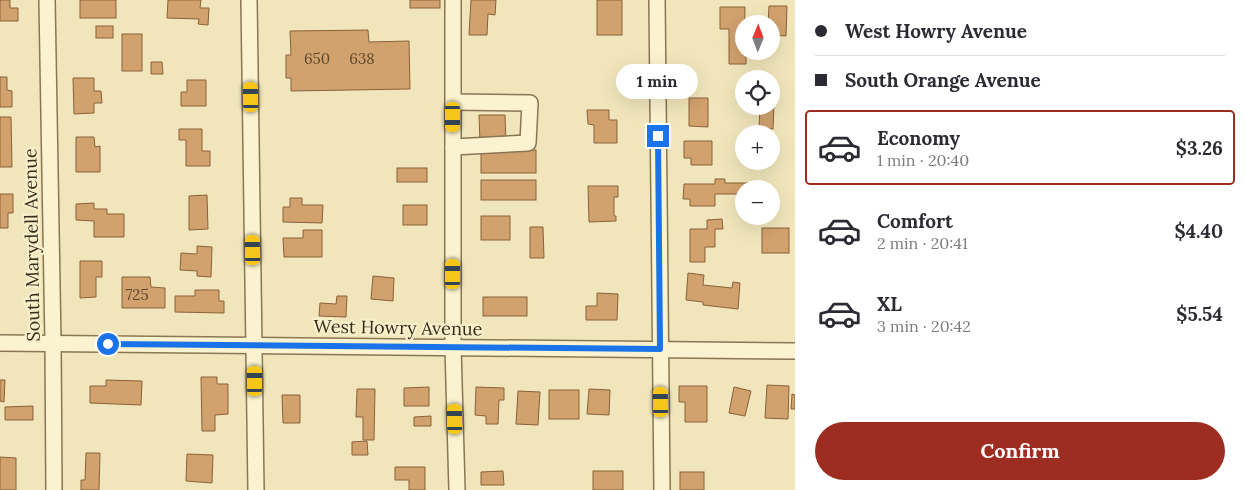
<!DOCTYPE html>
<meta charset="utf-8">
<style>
body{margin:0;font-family:Lora,serif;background:#f7f7f7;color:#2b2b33;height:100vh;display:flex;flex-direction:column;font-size:19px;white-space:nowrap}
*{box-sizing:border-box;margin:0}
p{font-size:16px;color:#7c7c81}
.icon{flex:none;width:28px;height:28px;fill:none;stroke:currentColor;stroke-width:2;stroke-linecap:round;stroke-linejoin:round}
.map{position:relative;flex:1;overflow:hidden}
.drawer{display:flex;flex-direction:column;background:#fff;width:450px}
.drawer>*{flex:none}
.banner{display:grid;align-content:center;height:110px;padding:0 20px;background:#fff}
.needle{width:32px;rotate:1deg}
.tools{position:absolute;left:735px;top:15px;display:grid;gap:10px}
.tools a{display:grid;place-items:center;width:45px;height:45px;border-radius:50%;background:#fff;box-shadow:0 5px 20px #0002;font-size:25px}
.end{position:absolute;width:22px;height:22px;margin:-11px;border:6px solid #1a73e8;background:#fff;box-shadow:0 0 0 2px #fff}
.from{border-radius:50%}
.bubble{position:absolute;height:35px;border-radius:18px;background:#fff;box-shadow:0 5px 20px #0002;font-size:16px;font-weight:800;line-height:35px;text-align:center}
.car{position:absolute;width:15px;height:30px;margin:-15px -8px;border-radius:6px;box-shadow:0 0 4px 1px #0007;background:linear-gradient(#f5c518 24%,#345 0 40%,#f5c518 0 76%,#345 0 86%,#f5c518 0)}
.banner b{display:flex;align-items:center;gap:18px;height:48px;font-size:19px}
.banner b+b{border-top:1px solid #e1e1e2}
.banner i{width:12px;height:12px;background:#2b2b33}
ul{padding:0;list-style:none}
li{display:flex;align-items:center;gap:15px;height:75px;margin:0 10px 8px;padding:0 10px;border:2px solid transparent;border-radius:5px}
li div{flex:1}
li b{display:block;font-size:19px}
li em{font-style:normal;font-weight:800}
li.selected{border-color:#9c2d20}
li>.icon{width:45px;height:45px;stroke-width:1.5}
.cta{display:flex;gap:10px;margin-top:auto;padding:10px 20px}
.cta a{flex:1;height:58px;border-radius:30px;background:#9c2d20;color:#fff;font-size:20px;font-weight:800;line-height:58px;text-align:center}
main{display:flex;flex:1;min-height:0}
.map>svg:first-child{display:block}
</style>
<main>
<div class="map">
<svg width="795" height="490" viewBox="0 0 795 490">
<rect width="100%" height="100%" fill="#f1e6bb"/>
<!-- building -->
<g fill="#d2a26e" stroke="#8a6138">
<path d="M0 0H10V8H18V21H0Z"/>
<rect x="80" y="0" width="36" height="18"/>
<path d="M168 0H201L200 8H209L208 25 198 24 199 19 167 18Z"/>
<rect x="410" y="0" width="30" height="8"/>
<path d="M471 0H496L495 15 488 14 487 35H469Z"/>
<rect x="597" y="0" width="25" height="35"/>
<path d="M769 6H787L786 36 771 35V24H768Z"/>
<path d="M720 7H745L744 51H746V64H729V29H720Z"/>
<rect x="96" y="26" width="17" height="12"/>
<path d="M368 30 369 42 409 41 410 89 291 91V78H286V55H291L290 31Z"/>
<rect x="122" y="34" width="20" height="37"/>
<path d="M151 62H162L163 74H151Z"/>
<path d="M0 77H7V90L12 91V107H0Z"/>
<path d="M73 78H94V91H101L102 103H94V113L74 114Z"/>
<path d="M187 80H206V106H181V92H187Z"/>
<path d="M689 98H708V127L689 126Z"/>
<path d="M771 104H774L773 129 759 128 760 106H771Z"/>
<path d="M587 110H609V120H617V143H594V125L588 124Z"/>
<path d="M479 115H505L506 143H480Z"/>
<path d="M0 117H11L12 167H0Z"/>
<path d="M179 129H202V151H210V166H186V140H179Z"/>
<path d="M76 137H94L95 147 100 146V172H76Z"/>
<path d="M684 141H712V165H691V158H684Z"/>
<rect x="481" y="150" width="55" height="23"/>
<rect x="397" y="168" width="30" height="14"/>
<path d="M715 179H725V183H748V189H744V194H715V206H690V199H683L684 184H715Z"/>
<rect x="481" y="180" width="55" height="20"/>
<path d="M588 186H618V197H614V216H616V221L589 222Z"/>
<path d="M0 194H13V213H8V228H0Z"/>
<path d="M207 195 208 229 189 230V196Z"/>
<path d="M290 198H302V205H323L322 223 283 222V207H290Z"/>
<path d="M94 203V209H107V214H124V237H94V221L76 220V204Z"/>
<rect x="403" y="205" width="24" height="20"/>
<rect x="481" y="216" width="29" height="24"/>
<path d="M722 219 723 229H715V247H705V262H690V229H707V220Z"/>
<path d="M530 227H543L544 258H530Z"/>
<rect x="762" y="228" width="27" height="25"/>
<path d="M303 230H322V257H284L283 238H303Z"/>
<path d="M197 246 212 247 211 277 197 276V271L180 270 181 253 197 254Z"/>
<path d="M80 261H102V277H96V297L80 298Z"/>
<path d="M688 273 704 275 703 285 732 288 733 282 740 283 738 309 703 305V302L686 300Z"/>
<path d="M373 276 394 278 393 301 371 299Z"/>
<path d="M122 277H150L151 287 165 288V308H122Z"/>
<path d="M195 290H219V301H224V313L175 312V296H195Z"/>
<path d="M597 293 618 294 617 320H586V306H597Z"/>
<path d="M337 296H347L346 317 319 316 320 303 336 304Z"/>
<rect x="483" y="297" width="44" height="19"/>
<path d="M201 377H217V384H228V414L215 415V431H202Z"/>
<path d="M0 380H5L4 402 0 401Z"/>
<path d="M106 380 142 381 141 405 90 403V386H106Z"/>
<path d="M767 385 789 386 788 419 765 418Z"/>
<path d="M679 386H707V422H685V402H679Z"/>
<path d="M429 387V406H404V388Z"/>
<path d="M476 387 504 388V400H499L498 424H486V416L475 415Z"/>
<path d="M734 387 751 391 745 416 729 413Z"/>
<path d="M357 389H375L374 440H363V417H356Z"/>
<path d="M589 389 610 390 609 415 587 414Z"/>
<rect x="549" y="390" width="30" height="29"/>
<path d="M518 391 540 392 538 425 516 424Z"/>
<path d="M792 394 795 395V409H791Z"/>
<path d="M282 395H300V423H283Z"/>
<path d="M33 406V420H5V407Z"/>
<path d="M431 416V426H414V417Z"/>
<path d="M367 441 368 455H352V442Z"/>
<path d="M86 453H100L99 490H81V480H85Z"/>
<path d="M187 454 213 455 212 483 186 481Z"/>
<path d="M0 457 16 458V490H0Z"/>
<path d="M395 467H425V490H409V480H395Z"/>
<path d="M503 471 504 485H481V472Z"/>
<rect x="593" y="471" width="30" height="19"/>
<rect x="680" y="472" width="24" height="18"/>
</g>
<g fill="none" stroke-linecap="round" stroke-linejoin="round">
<defs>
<g id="minor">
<path d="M47 0 53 343 54 490"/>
<path d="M249 0 256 490"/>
<path d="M453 0V347L457 490"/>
<path d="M657 0 662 490"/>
<path d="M453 147 528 143 530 103 453 102"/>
<path d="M0 343 795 351"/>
</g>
</defs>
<!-- minor casing -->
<use href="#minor" stroke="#897654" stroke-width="18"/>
<!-- minor -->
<use href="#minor" stroke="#fbf3cf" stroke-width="15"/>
</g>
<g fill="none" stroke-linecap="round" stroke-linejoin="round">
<!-- route -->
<path stroke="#1a73e8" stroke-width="6" d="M108 344 660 349 658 136"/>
</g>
<g text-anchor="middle" stroke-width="4.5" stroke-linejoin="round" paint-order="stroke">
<!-- number labels -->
<g font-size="15" fill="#5e492f">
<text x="317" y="64">650</text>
<text x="362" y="64">638</text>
<text x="137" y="300">725</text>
</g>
<!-- street labels -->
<g font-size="18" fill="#372b1a" stroke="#f8f0cb">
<text transform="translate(32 245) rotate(-91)" y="6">South Marydell Avenue</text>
<text transform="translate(398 328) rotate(1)" y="6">West Howry Avenue</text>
</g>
</g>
</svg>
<div class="tools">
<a><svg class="needle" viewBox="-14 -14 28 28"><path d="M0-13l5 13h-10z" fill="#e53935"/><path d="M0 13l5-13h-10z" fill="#7c7c81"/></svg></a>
<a><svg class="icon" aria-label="locate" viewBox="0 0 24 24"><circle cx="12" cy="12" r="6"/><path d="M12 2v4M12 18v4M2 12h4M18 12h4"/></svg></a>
<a>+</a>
<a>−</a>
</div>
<i class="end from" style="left:108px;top:344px"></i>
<i class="end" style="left:658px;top:136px"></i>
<div class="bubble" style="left:616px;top:64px;width:82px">1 min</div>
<i class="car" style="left:251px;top:97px;rotate:359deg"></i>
<i class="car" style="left:453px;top:117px;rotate:180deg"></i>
<i class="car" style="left:253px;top:250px;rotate:359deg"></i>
<i class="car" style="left:453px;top:274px;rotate:0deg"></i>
<i class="car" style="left:255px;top:381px;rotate:0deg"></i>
<i class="car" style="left:661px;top:402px;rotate:359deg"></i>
<i class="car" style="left:455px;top:419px;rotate:359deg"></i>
</div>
<section class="drawer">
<div class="banner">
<b><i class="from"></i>West Howry Avenue</b>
<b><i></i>South Orange Avenue</b>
</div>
<ul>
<li class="selected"><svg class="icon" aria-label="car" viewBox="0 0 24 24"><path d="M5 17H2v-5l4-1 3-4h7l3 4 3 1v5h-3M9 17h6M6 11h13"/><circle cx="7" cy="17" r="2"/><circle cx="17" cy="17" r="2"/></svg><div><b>Economy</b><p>1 min · 20:40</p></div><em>$3.26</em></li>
<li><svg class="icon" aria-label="car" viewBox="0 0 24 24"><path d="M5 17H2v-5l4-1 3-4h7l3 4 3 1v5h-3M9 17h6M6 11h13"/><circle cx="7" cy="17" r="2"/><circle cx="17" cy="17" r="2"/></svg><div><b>Comfort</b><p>2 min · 20:41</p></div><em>$4.40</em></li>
<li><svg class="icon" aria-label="car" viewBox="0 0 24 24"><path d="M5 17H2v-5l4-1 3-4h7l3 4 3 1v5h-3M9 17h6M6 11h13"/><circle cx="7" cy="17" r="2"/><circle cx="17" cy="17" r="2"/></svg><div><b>XL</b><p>3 min · 20:42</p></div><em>$5.54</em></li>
</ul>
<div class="cta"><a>Confirm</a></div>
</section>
</main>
